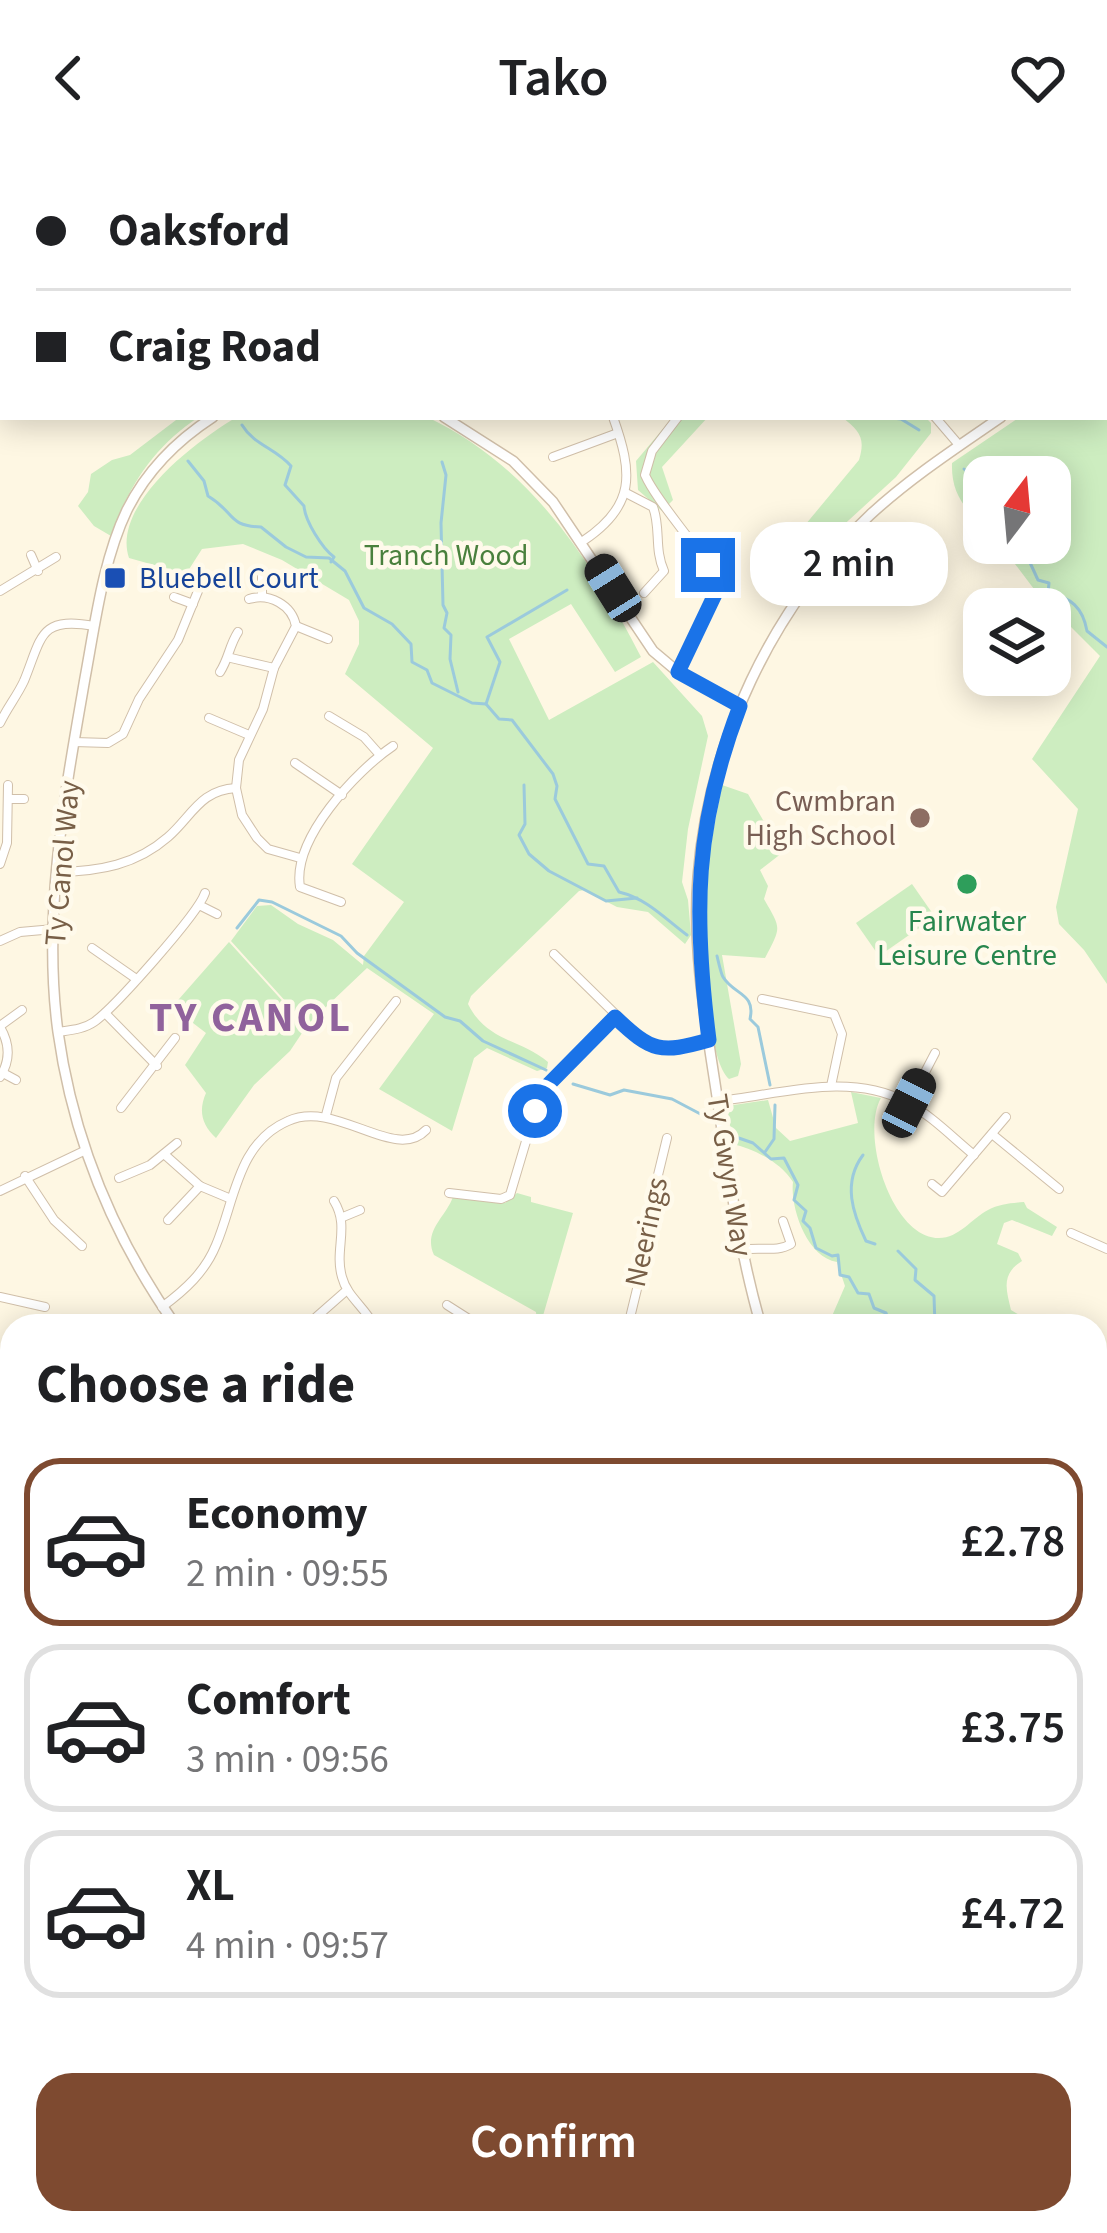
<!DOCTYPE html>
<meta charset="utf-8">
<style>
body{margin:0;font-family:"Source Sans 3",sans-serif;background:#f6f6f6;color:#202124;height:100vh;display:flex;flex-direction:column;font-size:45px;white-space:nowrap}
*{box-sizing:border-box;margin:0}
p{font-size:39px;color:#757577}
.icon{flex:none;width:66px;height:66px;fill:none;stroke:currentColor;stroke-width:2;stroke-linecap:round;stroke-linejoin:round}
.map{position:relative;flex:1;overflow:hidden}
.side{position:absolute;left:0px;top:1158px;width:1107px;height:921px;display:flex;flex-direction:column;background:#fff;border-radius:36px 36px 0 0;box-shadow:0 6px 30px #0003}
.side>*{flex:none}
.banner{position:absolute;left:0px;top:0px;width:1107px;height:264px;box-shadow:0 6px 30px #0003;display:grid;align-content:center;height:264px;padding:0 36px;background:#fff}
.needle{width:78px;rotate:16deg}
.tools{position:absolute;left:963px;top:300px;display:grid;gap:24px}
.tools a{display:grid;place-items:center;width:108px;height:108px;border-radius:24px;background:#fff;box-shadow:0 6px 30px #0003;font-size:60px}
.end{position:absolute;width:54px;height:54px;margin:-27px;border:15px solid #1a73e8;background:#fff;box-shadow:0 0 0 6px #fff}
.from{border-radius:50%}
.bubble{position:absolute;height:84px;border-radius:36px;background:#fff;box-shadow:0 6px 30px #0003;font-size:39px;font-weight:600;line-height:84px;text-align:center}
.car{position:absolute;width:36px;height:72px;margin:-36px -18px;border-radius:15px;box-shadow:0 0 9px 3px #0007;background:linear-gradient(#222 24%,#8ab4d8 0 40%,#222 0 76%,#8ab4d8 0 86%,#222 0)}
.banner b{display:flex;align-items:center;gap:42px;height:114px;font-size:45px}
.banner b+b{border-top:3px solid #e0e0e0}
.banner i{width:30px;height:30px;background:#202124}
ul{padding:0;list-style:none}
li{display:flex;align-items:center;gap:36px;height:168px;margin:0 24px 18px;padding:0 12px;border:6px solid #e0e0e0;border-radius:36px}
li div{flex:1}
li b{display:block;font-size:45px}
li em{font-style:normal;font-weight:600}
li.on{border-color:#7e4a30}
li>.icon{width:108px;height:108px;stroke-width:1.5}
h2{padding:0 36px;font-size:54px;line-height:144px}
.button{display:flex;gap:24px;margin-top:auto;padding:24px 36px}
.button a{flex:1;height:138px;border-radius:36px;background:#7e4a30;color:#fff;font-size:48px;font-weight:600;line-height:138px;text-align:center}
header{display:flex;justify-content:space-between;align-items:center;height:156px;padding:0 36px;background:#fff;font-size:54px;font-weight:600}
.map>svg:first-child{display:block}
</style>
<header><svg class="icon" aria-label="back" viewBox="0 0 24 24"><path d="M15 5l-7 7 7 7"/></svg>Tako<svg class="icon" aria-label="heart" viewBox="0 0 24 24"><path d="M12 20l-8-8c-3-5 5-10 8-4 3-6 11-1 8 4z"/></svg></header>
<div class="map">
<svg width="1107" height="2077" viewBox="0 0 1107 2077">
<rect width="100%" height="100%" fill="#fef7e3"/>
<!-- green -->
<g fill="#cdedc0">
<path d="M1104 230 1107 232V828L1084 794 1059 768 1056 751 1078 653 1032 603 1100 500 1037 437 999 387H1050V321H984V372C964 351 951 337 952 307L1020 261H1104Z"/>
<path d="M180 261H199C154 290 128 331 111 380L94 370 78 350 88 336 91 318 112 304 130 299Z"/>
<path d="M237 261H427C529 309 591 403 641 501L615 516 571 448 509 483 549 564 653 506 702 560 708 580 688 673 682 726 688 744 691 779 685 788 648 756 617 751 584 734 579 735 471 840 468 848C487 886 521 883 548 906L547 912 537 915 487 892 474 902 452 975 379 933 434 858 367 812 307 869 231 785 257 750 271 749 298 768 333 784 363 809 364 800 404 746 352 708 433 592 345 518 359 488V465L349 444 282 404 243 388 202 393 186 418 129 402C111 349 197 284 237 261Z"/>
<path d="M673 261H708L662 311 673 344 662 355 638 334 636 305Z"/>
<path d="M842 261H925L931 267V277L896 321 814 396 805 402 781 398 859 304C866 281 859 275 842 261Z"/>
<path d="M722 629 748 638 782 697 760 714 768 730 764 743C781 773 782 770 765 802L722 799 741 908 738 920 729 923C704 901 703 767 706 731 708 697 716 663 722 629Z"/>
<path d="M912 728 935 761 879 800 856 767Z"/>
<path d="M229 786 306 871 290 895 254 929 216 982C202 969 198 955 206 937L185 909 206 877 172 851Z"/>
<path d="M851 936 881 942C860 978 891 1082 939 1082 959 1082 971 1063 988 1054 999 1048 1012 1047 1024 1046L1027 1052 1057 1071 1052 1080 1012 1064 1004 1067 997 1088 1018 1097 1022 1105C1001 1118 1006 1133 1011 1154L1026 1163 1024 1170H820L829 1167 845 1130 837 1106C806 1101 790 1050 793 1026 780 1006 756 994 733 988L727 950 768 944 776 972 790 985 858 967Z"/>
<path d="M517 1037 531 1041V1046L573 1057 540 1170H537L536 1156 434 1099C423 1075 445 1062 453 1041L505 1047Z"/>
<path d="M0 1412 12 1430V1586L0 1575Z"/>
<path d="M339 2067H516L522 2077H346Z"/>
<path d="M833 2067H996L986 2077H841Z"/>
</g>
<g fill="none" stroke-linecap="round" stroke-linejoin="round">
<!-- stream -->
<g stroke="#9bcadc" stroke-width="3">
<path d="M883 261 901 263 919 274"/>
<path d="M242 269C254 289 275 292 291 310L285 329 304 350C305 365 322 392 334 401L331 406"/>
<path d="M188 305 204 325 208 340C236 357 227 370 261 371L286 391 306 401 329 402 345 415 364 452 392 468 411 488 412 506 427 514 432 527 472 547 486 548 499 563 512 564 553 618 557 630 555 643 588 708 604 710 619 736C648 743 665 763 687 779"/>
<path d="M442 306 446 319 441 367 443 449 447 457 444 472 451 479 450 503 458 536"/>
<path d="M964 313 984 331"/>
<path d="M984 350V351"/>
<path d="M1021 387 1038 424 1049 427 1048 437C1071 441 1083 452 1087 475L1107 491"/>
<path d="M486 548 500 506 487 481 567 434"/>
<path d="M524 629 525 668 519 679 529 698 549 715 606 745 637 742"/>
<path d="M237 772 259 744 272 746 341 780 357 797 445 861 460 865 483 885 546 914"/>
<path d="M717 800C718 804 721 818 723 821 734 839 756 837 750 863L758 871 770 929"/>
<path d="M573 928 610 939 624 934 672 943 708 962"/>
<path d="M733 980 753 987 771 1003 784 1002 798 1029 794 1044 806 1055 803 1065 810 1072 816 1092 832 1100 838 1099 840 1119 849 1121 858 1137 869 1138 874 1152 886 1157 891 1170"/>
<path d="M765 996 774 983 775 949"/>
<path d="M863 999C842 1027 853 1058 866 1085L875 1088"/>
<path d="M898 1095 916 1113 915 1124 934 1140 935 1170"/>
<path d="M1095 1541 1107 1548"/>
<path d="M0 1588 9 1596"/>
<path d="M507 2067 512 2077"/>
</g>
<defs>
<g id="minor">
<path d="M785 0 787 3"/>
<path d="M959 0 961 1"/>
<path d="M1053 2 1058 0"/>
<path d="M347 3 348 0"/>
<path d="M504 3 521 1"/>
<path d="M635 3 640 0"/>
<path d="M681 3 683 0"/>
<path d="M714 3 720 0"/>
<path d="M884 3 886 0"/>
<path d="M943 3 945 0"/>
<path d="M1104 22 1107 19"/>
<path d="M678 261 652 295 645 319C659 351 714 406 718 432L678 516"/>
<path d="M935 261 959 289"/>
<path d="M553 301 618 277"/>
<path d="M626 337 653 351C661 372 654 393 664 415L644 437"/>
<path d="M583 385C636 350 633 317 613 261"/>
<path d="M31 399 38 415"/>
<path d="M0 435 56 401"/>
<path d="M262 440V420"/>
<path d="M174 441 193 448"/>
<path d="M249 443C270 437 292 449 296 470L274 512 263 553 239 604 236 632 242 659 257 682 268 693 300 702"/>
<path d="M296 470 328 483"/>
<path d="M231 502 274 512"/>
<path d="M220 516C229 502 229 490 238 476"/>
<path d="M329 560 364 581 380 599"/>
<path d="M209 562 249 579"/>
<path d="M0 567C7 552 17 540 24 525 42 481 39 460 94 470"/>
<path d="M74 586 108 587 123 578 139 543 178 484 198 435"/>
<path d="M295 607 342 639"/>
<path d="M8 643H24"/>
<path d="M0 708 7 687 8 629"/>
<path d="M59 716C100 715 136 709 168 681 192 660 200 634 236 632"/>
<path d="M341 746 300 731C292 683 356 615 393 590"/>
<path d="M201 750 217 758"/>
<path d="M0 785 20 776 54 773"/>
<path d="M92 792 135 822"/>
<path d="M554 798 648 890 674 894 709 884"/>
<path d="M762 843 834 858 842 878 831 930"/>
<path d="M105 857 157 910"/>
<path d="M0 870 22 854"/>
<path d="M0 871C10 888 11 904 0 921"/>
<path d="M58 876C71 874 84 873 94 866 114 852 198 758 205 737"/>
<path d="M3 917 16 924"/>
<path d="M718 945C778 939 849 915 906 946 931 959 952 981 974 999"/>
<path d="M909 947 935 897"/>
<path d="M121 952 175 882"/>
<path d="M326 959 336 922 396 845"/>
<path d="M992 978 1059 1033"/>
<path d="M164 998 200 1030"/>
<path d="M25 1020 54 1064 82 1090"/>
<path d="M119 1022 150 1009 177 987"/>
<path d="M932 1028 942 1036 1006 961"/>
<path d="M0 1035 86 994"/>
<path d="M449 1037 501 1043 510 1039 535 955 545 932 615 861"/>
<path d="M334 1045C350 1071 334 1093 342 1121 347 1141 366 1152 374 1170"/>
<path d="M343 1061 360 1054"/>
<path d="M168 1064 200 1030 231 1043"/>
<path d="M1071 1077 1107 1093"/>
<path d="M743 1094C760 1090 776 1097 791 1088L783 1065"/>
<path d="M0 1141 45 1151"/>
<path d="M447 1149 480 1170"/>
<path d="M162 1151C185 1134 205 1116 216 1089 235 1045 237 987 288 965 336 943 395 1007 426 974"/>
<path d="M306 1170 347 1134"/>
<path d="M628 1170 661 1034 658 1019 667 982"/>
<path d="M0 1840 12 1826"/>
<path d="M0 2052 12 2066"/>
<path d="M281 2067 286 2077"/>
<path d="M575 2067 580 2077"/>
<path d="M694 2067 707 2077"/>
<path d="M102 2069 104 2077"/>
</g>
<g id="tertiary">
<path d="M1104 191 1107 189"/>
<path d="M444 261 513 305 553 346 653 495 678 516 740 550"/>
<path d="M176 1170C114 1082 73 983 58 876 42 759 65 637 85 522 95 468 103 404 127 354 147 314 176 285 213 261"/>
<path d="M761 1170C740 1097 729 1022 718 947 707 873 692 796 698 721 708 588 772 451 870 359 910 322 956 292 1001 261"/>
<path d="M1095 1274 1107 1273"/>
<path d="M0 1630 12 1619"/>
<path d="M798 2067 812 2077"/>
</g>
</defs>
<!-- minor casing -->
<use href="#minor" stroke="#d0bfa9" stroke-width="10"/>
<!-- tertiary casing -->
<use href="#tertiary" stroke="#d0bfa9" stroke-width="12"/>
<!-- minor -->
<use href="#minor" stroke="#fff" stroke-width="8"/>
<!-- tertiary -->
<use href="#tertiary" stroke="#fff" stroke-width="9"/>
</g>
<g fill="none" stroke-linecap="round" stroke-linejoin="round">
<!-- route -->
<path stroke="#1a73e8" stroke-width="15" d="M535 955 545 932 615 861C652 896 660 898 709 884 693 758 694 670 740 550L678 516 718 432 708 409"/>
</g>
<!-- markers -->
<rect fill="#1a4fb4" stroke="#fffaeb" stroke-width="4.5" x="103" y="410" width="24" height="24" rx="6"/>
<circle fill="#8d6e63" stroke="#fffaeb" stroke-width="4.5" cx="920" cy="662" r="12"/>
<circle fill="#2e9e5b" stroke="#fffaeb" stroke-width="4.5" cx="967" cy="728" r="12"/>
<g text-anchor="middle" stroke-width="9" stroke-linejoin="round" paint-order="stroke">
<!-- park labels -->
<g font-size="30" fill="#49803d" stroke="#fffaeb">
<text x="446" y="409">Tranch Wood</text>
</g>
<!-- transit labels -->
<g font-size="30" fill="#164399" stroke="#fffaeb" text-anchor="start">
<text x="139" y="432">Bluebell Court</text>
</g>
<!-- education labels -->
<g font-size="30" fill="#785e54" stroke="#fffaeb" text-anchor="end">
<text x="896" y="655">Cwmbran<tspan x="896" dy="34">High School</tspan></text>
</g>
<!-- street labels -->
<g font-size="30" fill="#785f47" stroke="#fffaeb">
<text transform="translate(62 707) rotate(-85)" y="10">Ty Canol Way</text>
<text transform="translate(730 1019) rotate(81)" y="10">Ty Gwyn Way</text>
<text transform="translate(646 1076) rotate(-78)" y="10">Neerings</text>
</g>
<!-- leisure labels -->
<g font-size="30" fill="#27864d" stroke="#fffaeb">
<text x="967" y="775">Fairwater<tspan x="967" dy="34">Leisure Centre</tspan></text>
</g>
<!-- district labels -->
<g font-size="42" font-weight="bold" letter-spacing="3" fill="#90629c" stroke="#fffaeb">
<text x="251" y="875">TY CANOL</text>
</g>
</g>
</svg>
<div class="tools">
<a><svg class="needle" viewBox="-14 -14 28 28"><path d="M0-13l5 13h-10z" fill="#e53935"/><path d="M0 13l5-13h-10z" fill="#757577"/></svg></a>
<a><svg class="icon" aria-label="layers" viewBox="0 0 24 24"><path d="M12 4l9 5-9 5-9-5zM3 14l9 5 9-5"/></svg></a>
</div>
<i class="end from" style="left:535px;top:955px"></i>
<i class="end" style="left:708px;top:409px"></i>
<div class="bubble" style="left:750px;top:366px;width:198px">2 min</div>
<i class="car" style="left:613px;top:432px;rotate:328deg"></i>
<i class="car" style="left:909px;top:947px;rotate:27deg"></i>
<div class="banner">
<b><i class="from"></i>Oaksford</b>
<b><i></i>Craig Road</b>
</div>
<section class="side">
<h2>Choose a ride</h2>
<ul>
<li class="on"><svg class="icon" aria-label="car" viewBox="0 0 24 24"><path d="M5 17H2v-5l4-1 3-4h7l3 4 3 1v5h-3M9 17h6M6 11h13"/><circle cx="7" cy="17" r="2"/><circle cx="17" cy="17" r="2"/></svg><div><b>Economy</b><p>2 min · 09:55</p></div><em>£2.78</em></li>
<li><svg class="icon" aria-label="car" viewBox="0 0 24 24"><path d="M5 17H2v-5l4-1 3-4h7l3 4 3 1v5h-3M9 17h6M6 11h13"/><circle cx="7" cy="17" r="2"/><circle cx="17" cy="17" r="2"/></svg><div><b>Comfort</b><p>3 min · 09:56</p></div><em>£3.75</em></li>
<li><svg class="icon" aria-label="car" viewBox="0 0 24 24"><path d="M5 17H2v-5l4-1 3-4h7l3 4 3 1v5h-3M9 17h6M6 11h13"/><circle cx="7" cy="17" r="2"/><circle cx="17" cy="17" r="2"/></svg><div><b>XL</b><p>4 min · 09:57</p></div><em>£4.72</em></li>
</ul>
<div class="button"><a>Confirm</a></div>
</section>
</div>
